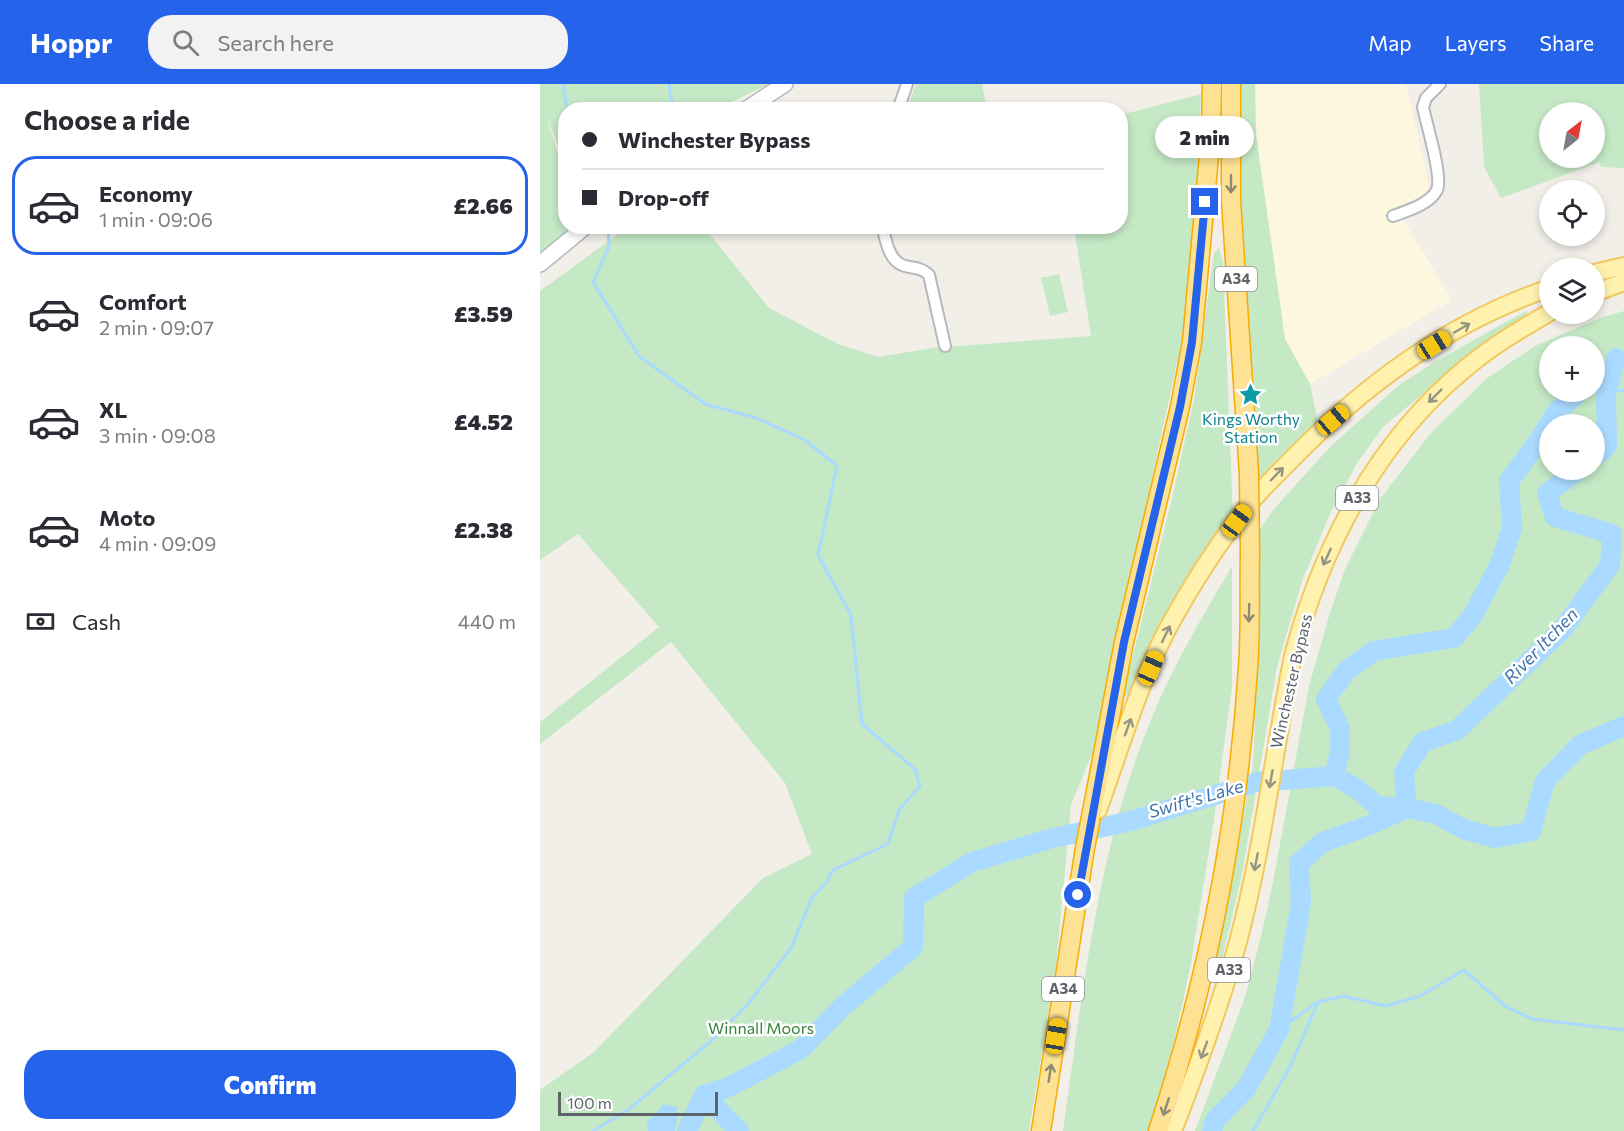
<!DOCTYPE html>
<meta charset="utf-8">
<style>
body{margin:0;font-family:Commissioner,sans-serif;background:#f2f2f3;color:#2b2b33;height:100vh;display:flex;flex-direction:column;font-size:22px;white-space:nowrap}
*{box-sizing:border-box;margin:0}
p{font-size:20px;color:#7c7c81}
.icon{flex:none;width:33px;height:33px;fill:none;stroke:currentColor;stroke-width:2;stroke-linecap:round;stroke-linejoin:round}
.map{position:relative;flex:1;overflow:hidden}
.side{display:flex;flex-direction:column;background:#fff;width:540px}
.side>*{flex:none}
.banner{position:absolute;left:18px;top:18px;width:570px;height:132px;border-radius:24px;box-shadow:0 3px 9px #0003;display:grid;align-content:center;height:132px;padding:0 24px;background:#fff}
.needle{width:39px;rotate:31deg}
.fabs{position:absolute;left:999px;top:18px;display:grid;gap:12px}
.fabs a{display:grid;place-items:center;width:66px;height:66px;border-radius:50%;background:#fff;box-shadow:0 3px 9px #0003;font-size:30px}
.scale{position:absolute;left:18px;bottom:15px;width:160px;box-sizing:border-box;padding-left:6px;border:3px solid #5f6368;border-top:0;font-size:16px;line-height:21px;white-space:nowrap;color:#5f6368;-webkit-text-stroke:4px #fff;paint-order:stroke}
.end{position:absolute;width:27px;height:27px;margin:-14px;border:8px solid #2563eb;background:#fff;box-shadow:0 0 0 3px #fff}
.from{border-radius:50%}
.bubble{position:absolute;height:42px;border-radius:21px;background:#fff;box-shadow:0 3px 9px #0003;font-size:20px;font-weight:800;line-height:42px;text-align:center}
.car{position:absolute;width:18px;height:36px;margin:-18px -9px;border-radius:8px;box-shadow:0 0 4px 2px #0007;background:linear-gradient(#f5c518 24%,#345 0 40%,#f5c518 0 76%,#345 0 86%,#f5c518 0)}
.banner b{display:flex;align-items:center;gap:21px;height:57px;font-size:22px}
.banner b+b{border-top:2px solid #e1e1e2}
.banner i{width:15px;height:15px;background:#2b2b33}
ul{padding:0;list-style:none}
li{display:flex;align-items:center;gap:18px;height:99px;margin:0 12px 9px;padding:0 12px;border:3px solid transparent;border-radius:24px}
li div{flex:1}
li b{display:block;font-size:22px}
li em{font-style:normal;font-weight:800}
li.on{border-color:#2563eb}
li>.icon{width:54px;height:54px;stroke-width:1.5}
h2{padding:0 24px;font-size:27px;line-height:72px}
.pay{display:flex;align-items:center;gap:15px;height:66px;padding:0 24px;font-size:22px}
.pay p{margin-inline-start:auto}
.action{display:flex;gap:12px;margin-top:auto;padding:12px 24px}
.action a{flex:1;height:69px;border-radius:24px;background:#2563eb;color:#fff;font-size:24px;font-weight:800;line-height:69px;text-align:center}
header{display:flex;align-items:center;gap:36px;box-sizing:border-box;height:84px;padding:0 30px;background:#2563eb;color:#fff}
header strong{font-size:28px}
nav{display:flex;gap:33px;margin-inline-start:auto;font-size:21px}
.search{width:420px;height:54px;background:#f2f2f3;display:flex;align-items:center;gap:15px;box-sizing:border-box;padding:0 21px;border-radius:24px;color:#7c7c81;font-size:22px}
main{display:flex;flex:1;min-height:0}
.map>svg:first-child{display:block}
</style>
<header>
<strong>Hoppr</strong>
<div class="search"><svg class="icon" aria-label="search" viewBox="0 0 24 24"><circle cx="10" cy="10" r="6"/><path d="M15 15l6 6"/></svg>Search here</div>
<nav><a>Map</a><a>Layers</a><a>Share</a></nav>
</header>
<main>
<section class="side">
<h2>Choose a ride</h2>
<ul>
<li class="on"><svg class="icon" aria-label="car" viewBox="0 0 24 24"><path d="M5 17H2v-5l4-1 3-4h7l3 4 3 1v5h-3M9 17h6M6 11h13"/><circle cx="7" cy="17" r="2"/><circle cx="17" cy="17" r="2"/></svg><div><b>Economy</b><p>1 min · 09:06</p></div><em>£2.66</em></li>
<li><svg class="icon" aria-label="car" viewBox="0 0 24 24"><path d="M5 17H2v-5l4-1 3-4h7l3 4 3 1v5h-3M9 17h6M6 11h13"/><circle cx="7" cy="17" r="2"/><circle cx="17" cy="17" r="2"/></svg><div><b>Comfort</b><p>2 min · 09:07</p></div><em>£3.59</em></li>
<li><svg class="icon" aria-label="car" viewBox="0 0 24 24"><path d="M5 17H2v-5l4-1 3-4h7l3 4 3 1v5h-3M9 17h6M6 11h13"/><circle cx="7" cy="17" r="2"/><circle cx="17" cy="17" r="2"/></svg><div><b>XL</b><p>3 min · 09:08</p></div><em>£4.52</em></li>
<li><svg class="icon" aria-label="car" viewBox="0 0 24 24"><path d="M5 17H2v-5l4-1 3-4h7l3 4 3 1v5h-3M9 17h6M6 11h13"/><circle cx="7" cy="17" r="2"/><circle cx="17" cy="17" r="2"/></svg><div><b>Moto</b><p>4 min · 09:09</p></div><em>£2.38</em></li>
</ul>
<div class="pay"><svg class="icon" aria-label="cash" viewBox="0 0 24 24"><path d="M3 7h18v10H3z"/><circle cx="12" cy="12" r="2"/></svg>Cash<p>440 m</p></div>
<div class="action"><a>Confirm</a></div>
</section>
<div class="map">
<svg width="1084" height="1047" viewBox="0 0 1084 1047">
<rect width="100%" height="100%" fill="#f1efe8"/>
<!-- commercial -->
<path fill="#fef7e0" d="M715 0H866L889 102 885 112 857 125 912 216 770 300 745 255 716 51Z"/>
<!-- green -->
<g fill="#c5e8c5" fill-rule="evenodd">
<path d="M0 0H229L177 25 26 26 25 81 5 28 25 93 26 142 42 143 0 180Z"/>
<path d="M376 0H442L447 25H367Z"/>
<path d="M701 0H715L716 51 745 255 770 300 779 344 719 405 697 99Z"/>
<path d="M939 0H1084V84L1061 83 1060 78 961 114 944 83ZM1010 28H1054V74H1010Z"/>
<path d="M661 10 652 210 552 670 531 721 516 882 489 1047H0V1006L54 968 223 794 272 770 245 699 131 558 0 660V638L119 543 38 450 0 476V207L88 143H164L229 224 298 260 338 273 393 264 551 252 534 143 580 142 581 31Z"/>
<path d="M679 164 683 178 693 434 591 613 583 612 633 410 654 315 674 169Z"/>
<path d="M519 190 528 228 510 232 501 194Z"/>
<path d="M986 227 989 232 931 270 843 343 817 379 790 430 762 497 737 583 702 790 681 880H675L713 681 719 546 720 445 734 425 789 364 859 301 896 277Z"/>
<path d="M1084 227V1047H655L705 913 721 853 733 798 769 602 789 532 805 485 840 415 890 350 946 295 995 262 1060 234ZM1010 262H1054V308H1010ZM1010 340H1054V386H1010Z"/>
<path d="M692 482V603L673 742 651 879 625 1001 608 1047H523C543 905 558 759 615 626 636 576 665 529 692 482Z"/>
</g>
<!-- water -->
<path fill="#aadaff" d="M124 1020 137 1023V1036L135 1047H108L107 1038Z"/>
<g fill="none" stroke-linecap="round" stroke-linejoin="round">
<!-- stream -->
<g stroke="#aadaff" stroke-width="3">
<path d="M23 0 27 26"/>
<path d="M129 0 133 26"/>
<path d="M1066 309 1084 306"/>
<path d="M739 946 776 919"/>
<path d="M53 1047 89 1025 171 957 208 920 251 864 272 814 286 799 293 786 348 760 359 726 380 702 375 685 322 640 311 531 278 471 297 382 265 356 216 334 165 320 99 272 53 198 69 163 68 142"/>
<path d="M713 1047 751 981 778 918 803 912 846 922 880 912 924 886 965 922 992 935 1084 946"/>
</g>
<!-- river -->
<g stroke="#aadaff" stroke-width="20">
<path d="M1054 373 1067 362 1066 309 1076 274"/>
<path d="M794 692 816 704 837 722 867 724 896 730 923 745 955 754 991 747 1005 697 1040 661 1084 642"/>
<path d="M867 724 864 688 883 658 917 646 1022 546 1070 481 1072 450 1015 433 1007 409 1039 386"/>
<path d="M147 1047 164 1011"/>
<path d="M199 1047 164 1011 189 1003 261 965 301 924 373 863 374 814 432 778 513 754 591 737 717 698 794 692 800 667V645L786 615 807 586 834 567 914 554 933 531 960 480 972 444 969 397 995 362 1017 327 1039 308"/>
<path d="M672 1047 675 1036 706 1005 739 946 761 819 759 779 783 758 830 741 867 724"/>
</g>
<defs>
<g id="street">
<path d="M358 26 367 0"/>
<path d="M853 132C867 127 890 120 897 106 903 92 886 39 883 23L886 14 900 0"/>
<path d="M342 142C346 155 348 175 362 181 372 185 380 182 389 191L405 262"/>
</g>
<g id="secondary">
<path d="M205 26 245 0"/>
<path d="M0 180 46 142"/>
</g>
<g id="primary">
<path d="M1054 189 1084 182"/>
<path d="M1054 209 1084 198"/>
<path d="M558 726C580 666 598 601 628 544 652 500 679 458 710 419 723 404 737 390 751 376 823 302 911 237 1010 204"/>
<path d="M633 1047C657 985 680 922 698 858 723 764 734 667 753 572 782 462 837 357 926 284 952 262 981 245 1010 228"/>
</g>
<g id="highway">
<path d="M691 0V116L709 390"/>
<path d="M501 1047 545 764 560 686 584 558 640 323 652 258 671 50 672 0"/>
<path d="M618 1047C668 896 698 742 708 584 711 546 709 508 710 470"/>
</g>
</defs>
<!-- street casing -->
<use href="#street" stroke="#b5b8bc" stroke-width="14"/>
<!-- secondary casing -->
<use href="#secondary" stroke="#b6babf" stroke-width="18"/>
<!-- primary casing -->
<use href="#primary" stroke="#f2c960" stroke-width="20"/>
<!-- highway casing -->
<use href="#highway" stroke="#f9ab00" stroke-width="21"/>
<!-- street -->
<use href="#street" stroke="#fff" stroke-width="10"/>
<!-- secondary -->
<use href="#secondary" stroke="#fff" stroke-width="15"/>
<!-- primary -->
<use href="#primary" stroke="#fff2af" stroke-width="16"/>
<!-- highway -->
<use href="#highway" stroke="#fde293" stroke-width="18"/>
<defs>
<path id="highway-bridge" d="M709 390 710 470"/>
</defs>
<!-- highway-bridge casing -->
<use href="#highway-bridge" stroke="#f9ab00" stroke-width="21" stroke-linecap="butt"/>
<!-- highway-bridge -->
<use href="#highway-bridge" stroke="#fde293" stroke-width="18"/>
</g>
<!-- one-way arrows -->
<defs><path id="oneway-shaft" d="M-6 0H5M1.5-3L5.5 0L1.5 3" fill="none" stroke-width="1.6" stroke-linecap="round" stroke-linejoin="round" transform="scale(1.5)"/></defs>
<g stroke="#8e8975">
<use href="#oneway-shaft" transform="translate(691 100) rotate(90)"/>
<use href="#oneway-shaft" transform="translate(709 529) rotate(91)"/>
<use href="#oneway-shaft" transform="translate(510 989) rotate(-81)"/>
<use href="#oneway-shaft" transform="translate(626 1023) rotate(108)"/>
</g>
<g stroke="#979581">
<use href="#oneway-shaft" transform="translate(922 244) rotate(-30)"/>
<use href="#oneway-shaft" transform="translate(895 312) rotate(135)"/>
<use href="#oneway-shaft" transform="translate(737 390) rotate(-46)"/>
<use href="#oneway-shaft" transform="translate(787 473) rotate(115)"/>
<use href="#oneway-shaft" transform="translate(626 550) rotate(-64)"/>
<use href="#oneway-shaft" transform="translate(588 643) rotate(-70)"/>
<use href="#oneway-shaft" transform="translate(731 695) rotate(100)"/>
<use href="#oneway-shaft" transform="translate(716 778) rotate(101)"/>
<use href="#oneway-shaft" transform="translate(664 966) rotate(110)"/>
</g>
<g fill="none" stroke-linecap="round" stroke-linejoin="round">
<!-- route -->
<path stroke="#2563eb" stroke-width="8" d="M538 811 584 558 640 323 652 258 665 118"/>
</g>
<!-- icons -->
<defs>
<symbol id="sight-bare" viewBox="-9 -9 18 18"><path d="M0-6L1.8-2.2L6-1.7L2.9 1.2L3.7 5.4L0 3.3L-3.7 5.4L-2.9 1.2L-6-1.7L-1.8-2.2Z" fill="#0f9aa8" stroke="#fff" stroke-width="2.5" paint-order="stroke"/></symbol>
</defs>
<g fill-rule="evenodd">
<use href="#sight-bare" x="694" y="294" width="33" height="33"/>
</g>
<g text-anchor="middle" stroke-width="5" stroke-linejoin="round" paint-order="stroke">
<!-- shield labels -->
<g fill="#fff" stroke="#8f9295" stroke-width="1.5">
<rect x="675" y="183" width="42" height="24" rx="4.5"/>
<rect x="796" y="402" width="42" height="24" rx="4.5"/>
<rect x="668" y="874" width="42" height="24" rx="4.5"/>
<rect x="502" y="893" width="42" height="24" rx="4.5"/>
</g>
<g font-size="15" font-weight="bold" fill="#5f6368">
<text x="696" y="200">A34</text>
<text x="817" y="419">A33</text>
<text x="689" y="891">A33</text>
<text x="523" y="910">A34</text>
</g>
<!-- culture labels -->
<g font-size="16" fill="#0d838f" stroke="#fff">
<text x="711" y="341">Kings Worthy<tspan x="711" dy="18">Station</tspan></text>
</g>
<!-- street labels -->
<g font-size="16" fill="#5f6368" stroke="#fff">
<text transform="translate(751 597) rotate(-77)" y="6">Winchester Bypass</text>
</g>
<!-- park labels -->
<g font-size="16" fill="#348238" stroke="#fff">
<text x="221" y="950">Winnall Moors</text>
</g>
<!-- water labels -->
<g font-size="18" font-style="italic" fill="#4174aa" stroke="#fff">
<text transform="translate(1001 562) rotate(-46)" y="6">River Itchen</text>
<text transform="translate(656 715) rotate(-16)" y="6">Swift's Lake</text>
</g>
</g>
</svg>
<div class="fabs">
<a><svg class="needle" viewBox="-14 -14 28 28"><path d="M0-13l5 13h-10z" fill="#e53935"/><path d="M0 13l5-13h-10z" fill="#7c7c81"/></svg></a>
<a><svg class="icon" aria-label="locate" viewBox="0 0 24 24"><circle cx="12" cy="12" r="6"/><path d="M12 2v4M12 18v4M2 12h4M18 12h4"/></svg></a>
<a><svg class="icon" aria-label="layers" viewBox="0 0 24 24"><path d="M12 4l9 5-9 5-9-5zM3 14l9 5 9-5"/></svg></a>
<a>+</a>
<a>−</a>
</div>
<div class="scale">100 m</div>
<i class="end from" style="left:538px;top:811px"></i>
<i class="end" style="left:665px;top:118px"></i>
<div class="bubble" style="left:615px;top:32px;width:99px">2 min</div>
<i class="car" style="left:894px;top:261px;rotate:58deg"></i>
<i class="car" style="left:793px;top:336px;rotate:50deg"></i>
<i class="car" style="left:697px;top:437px;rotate:36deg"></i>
<i class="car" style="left:611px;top:584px;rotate:24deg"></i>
<i class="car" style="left:516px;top:952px;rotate:9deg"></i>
<div class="banner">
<b><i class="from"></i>Winchester Bypass</b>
<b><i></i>Drop-off</b>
</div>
</div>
</main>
